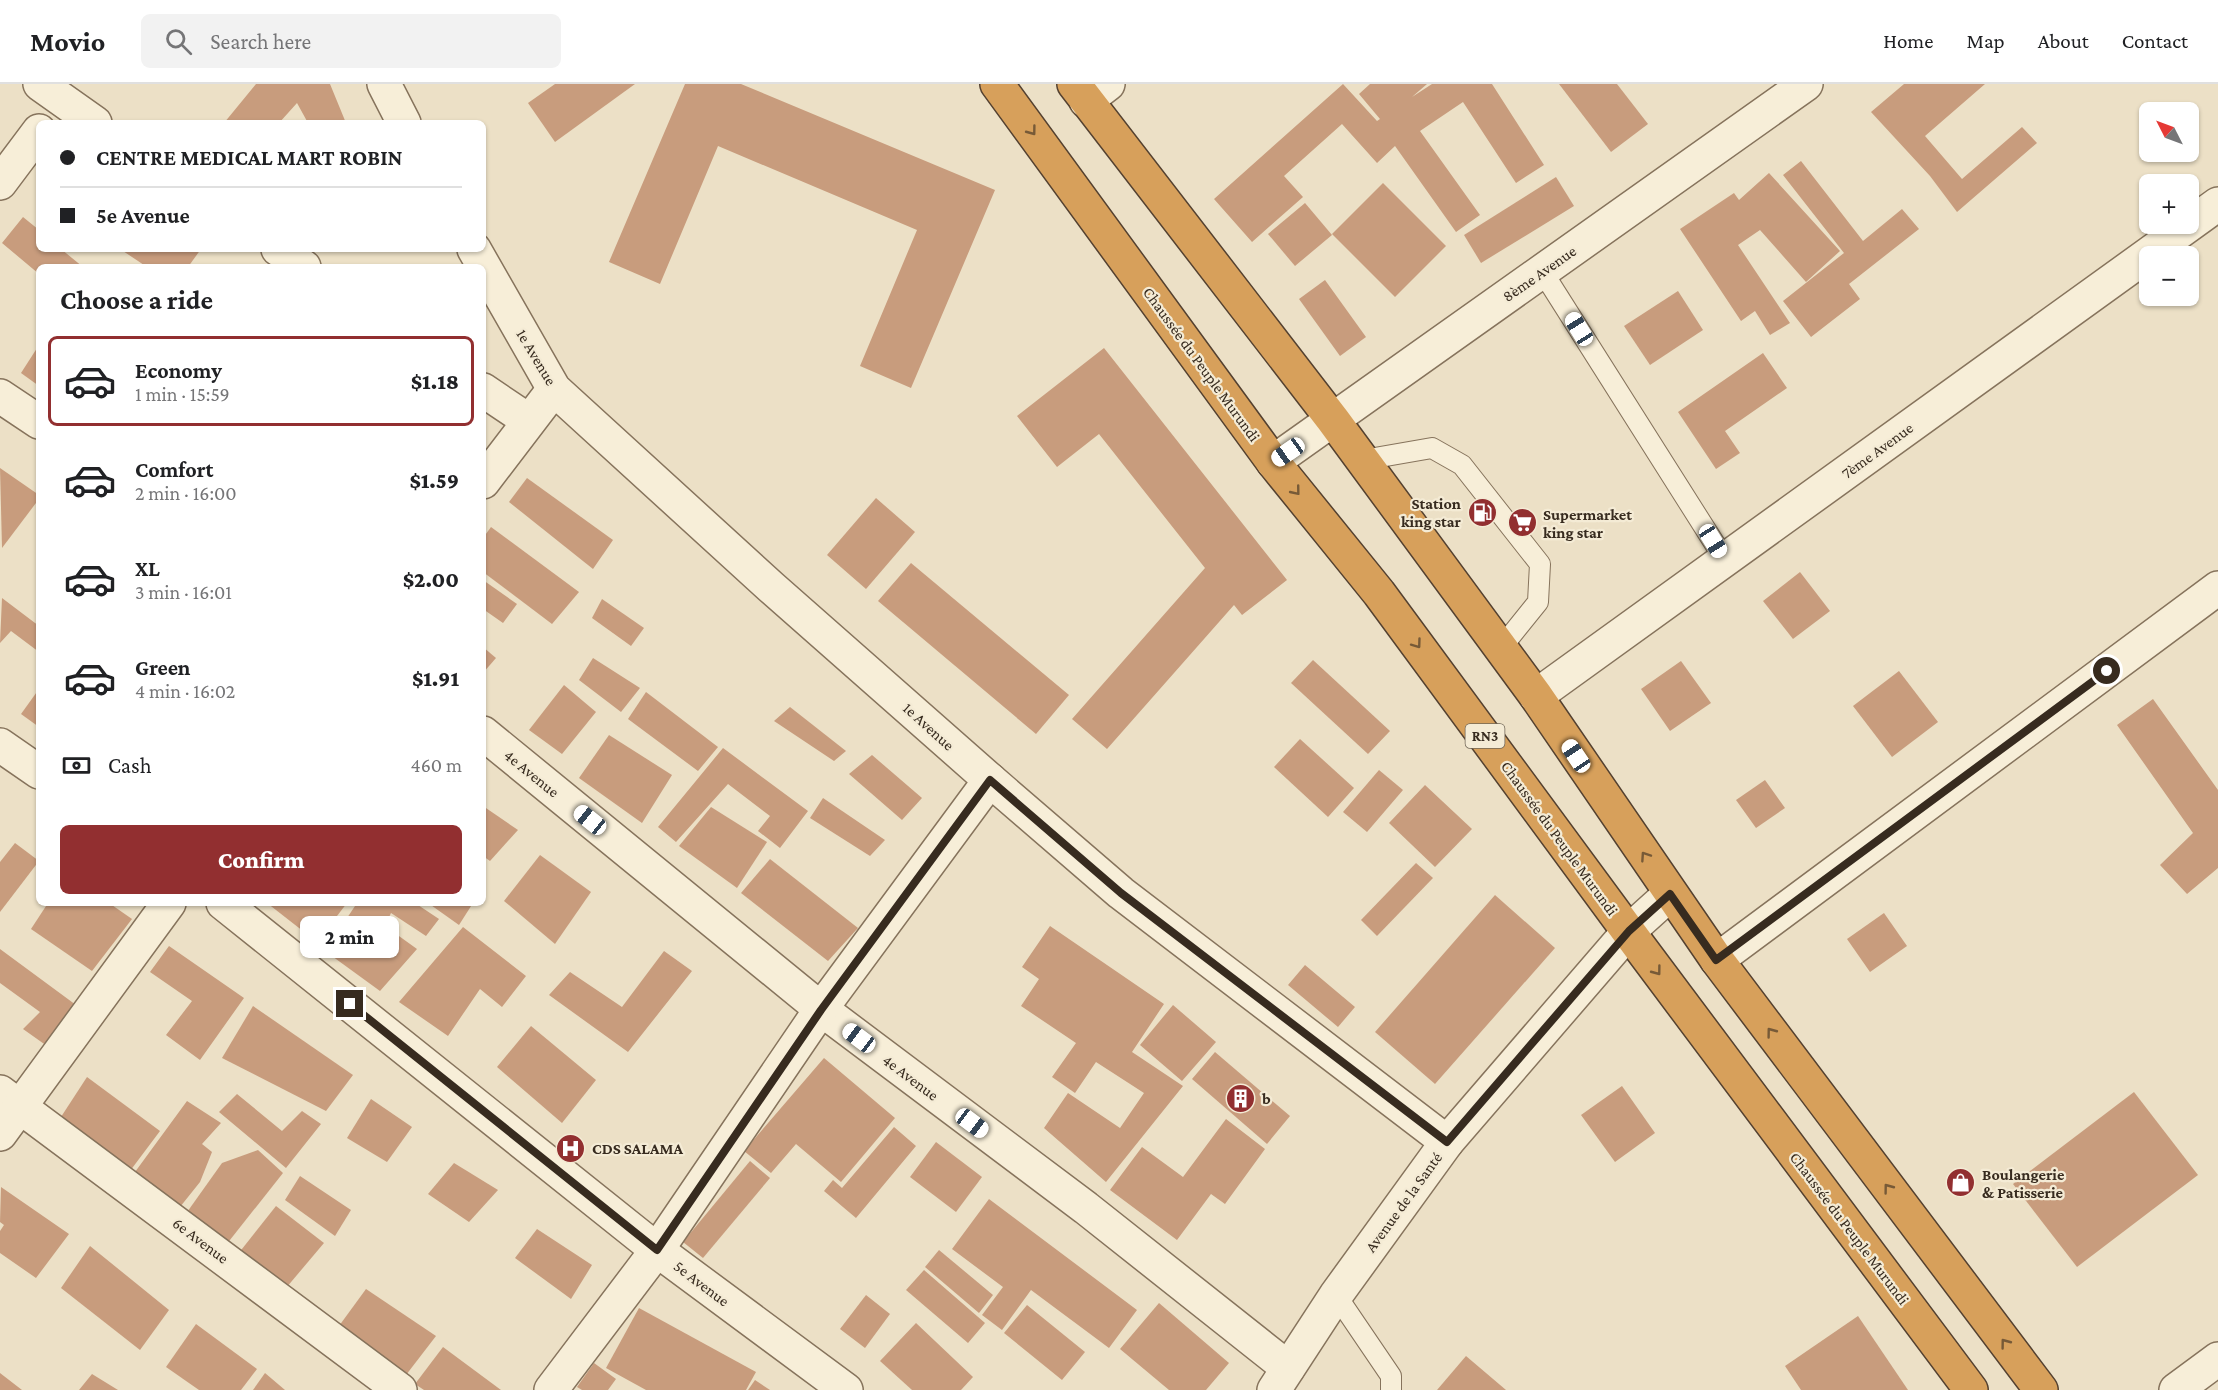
<!DOCTYPE html>
<meta charset="utf-8">
<style>
body{margin:0;font-family:"Crimson Pro",serif;background:#f2f2f2;color:#202124;height:100vh;display:flex;flex-direction:column;font-size:22px;white-space:nowrap}
*{box-sizing:border-box;margin:0}
p{font-size:20px;color:#757577}
.icon{flex:none;width:33px;height:33px;fill:none;stroke:currentColor;stroke-width:2;stroke-linecap:round;stroke-linejoin:round}
.map{position:relative;flex:1;overflow:hidden}
.panel{position:absolute;left:36px;top:180px;width:450px;height:642px;display:flex;flex-direction:column;background:#fff;border-radius:9px;box-shadow:0 2px 4px #0004}
.panel>*{flex:none}
.top-card{position:absolute;left:36px;top:36px;width:450px;height:132px;border-radius:9px;box-shadow:0 2px 4px #0004;display:grid;align-content:center;height:132px;padding:0 24px;background:#fff}
.needle{width:39px;rotate:312deg}
.tools{position:absolute;left:2139px;top:18px;display:grid;gap:12px}
.tools a{display:grid;place-items:center;width:60px;height:60px;border-radius:9px;background:#fff;box-shadow:0 2px 4px #0004;font-size:30px}
.end{position:absolute;width:27px;height:27px;margin:-14px;border:8px solid #372b1f;background:#fff;box-shadow:0 0 0 3px #fff}
.from{border-radius:50%}
.bubble{position:absolute;height:42px;border-radius:9px;background:#fff;box-shadow:0 2px 4px #0004;font-size:20px;font-weight:800;line-height:42px;text-align:center}
.car{position:absolute;width:18px;height:36px;margin:-18px -9px;border-radius:8px;box-shadow:0 0 4px 2px #0007;background:linear-gradient(#fff 24%,#345 0 40%,#fff 0 76%,#345 0 86%,#fff 0)}
.top-card b{display:flex;align-items:center;gap:21px;height:57px;font-size:22px}
.top-card b+b{border-top:2px solid #e0e0e0}
.top-card i{width:15px;height:15px;background:#202124}
ul{padding:0;list-style:none}
li{display:flex;align-items:center;gap:18px;height:90px;margin:0 12px 9px;padding:0 12px;border:3px solid transparent;border-radius:9px}
li div{flex:1}
li b{display:block;font-size:22px}
li em{font-style:normal;font-weight:800}
li.active{border-color:#922f30}
li>.icon{width:54px;height:54px;stroke-width:1.5}
h2{padding:0 24px;font-size:27px;line-height:72px}
.pay{display:flex;align-items:center;gap:15px;height:66px;padding:0 24px;font-size:22px}
.pay p{margin-inline-start:auto}
.action{display:flex;gap:12px;margin-top:auto;padding:12px 24px}
.action a{flex:1;height:69px;border-radius:9px;background:#922f30;color:#fff;font-size:24px;font-weight:800;line-height:69px;text-align:center}
header{display:flex;align-items:center;gap:36px;box-sizing:border-box;height:84px;padding:0 30px;background:#fff;border-bottom:2px solid #e0e0e0}
header strong{font-size:28px}
nav{display:flex;gap:33px;margin-inline-start:auto;font-size:21px}
.search{width:420px;height:54px;background:#f2f2f2;display:flex;align-items:center;gap:15px;box-sizing:border-box;padding:0 21px;border-radius:9px;color:#757577;font-size:22px}
.map>svg:first-child{display:block}
</style>
<header>
<strong>Movio</strong>
<div class="search"><svg class="icon" aria-label="search" viewBox="0 0 24 24"><circle cx="10" cy="10" r="6"/><path d="M15 15l6 6"/></svg>Search here</div>
<nav><a>Home</a><a>Map</a><a>About</a><a>Contact</a></nav>
</header>
<div class="map">
<svg width="2218" height="1306" viewBox="0 0 2218 1306">
<rect width="100%" height="100%" fill="#ece0c6"/>
<!-- building -->
<g fill="#c89c7d">
<path d="M256 0H330L346 39H308L297 19 279 39H224Z"/>
<path d="M555 0H635L555 58 528 19Z"/>
<path d="M685 0H741L995 106 911 304 860 282 917 146 718 62 660 200 609 178Z"/>
<path d="M1343 0 1377 37 1380 35 1359 10 1370 0H1427L1412 13 1432 0H1492L1544 81 1516 99 1463 18 1420 47 1480 131 1456 148 1395 62 1377 79 1342 40 1284 92 1303 113 1252 158 1214 115Z"/>
<path d="M1559 0H1617L1648 40 1611 68Z"/>
<path d="M1904 0H1985L1925 52 1962 95 2022 43 2037 59 1957 128 1930 92 1871 28Z"/>
<path d="M1801 77 1863 157 1902 125 1919 145 1849 200 1860 215 1811 253 1783 217 1844 169 1783 91Z"/>
<path d="M1769 89 1840 167 1806 198 1760 146 1738 161 1790 239 1770 251 1755 227 1741 237 1680 145 1734 109 1739 116Z"/>
<path d="M1556 93 1574 122 1481 179 1464 151Z"/>
<path d="M1383 99 1446 162 1395 213 1332 150Z"/>
<path d="M1305 119 1332 151 1295 182 1268 150Z"/>
<path d="M23 133 39 146V165H61L83 183H39V190L2 159Z"/>
<path d="M120 165H201L188 183H147Z"/>
<path d="M1325 196 1366 253 1340 272 1299 215Z"/>
<path d="M1678 207 1703 246 1650 281 1624 242Z"/>
<path d="M39 261V302L21 289Z"/>
<path d="M1104 264 1287 496 1242 531 1234 521 1107 665 1072 635 1205 484 1099 350 1057 383 1017 332Z"/>
<path d="M1763 269 1787 304 1725 347 1740 369 1716 385 1678 328Z"/>
<path d="M0 384 39 411V415L2 464Z"/>
<path d="M527 394 613 456 593 485 509 418Z"/>
<path d="M876 414 915 448 866 505 827 471Z"/>
<path d="M491 443 579 508 552 540 483 488V454Z"/>
<path d="M911 479 1069 611 1036 650 878 517Z"/>
<path d="M1800 488 1830 527 1793 555 1763 517Z"/>
<path d="M483 496 517 520 503 539 483 525Z"/>
<path d="M2 514 39 542V568L11 547 0 559Z"/>
<path d="M602 515 644 544 631 562 592 534Z"/>
<path d="M483 563 496 574 483 589Z"/>
<path d="M593 574 640 604 621 628 579 596Z"/>
<path d="M1313 576 1390 647 1368 670 1291 599Z"/>
<path d="M1681 577 1711 619 1670 647 1641 605Z"/>
<path d="M1899 587 1938 638 1892 673 1853 622Z"/>
<path d="M564 601 596 628 562 670 529 646Z"/>
<path d="M39 605V643L21 630Z"/>
<path d="M646 608 718 663 698 687 628 635Z"/>
<path d="M2153 615 2218 706V784L2187 810 2160 781 2193 749 2117 641Z"/>
<path d="M790 623 846 667 834 677 774 637Z"/>
<path d="M609 651 672 691 642 739 579 694Z"/>
<path d="M1300 655 1354 704 1328 733 1274 683Z"/>
<path d="M723 664 808 727 780 764 758 747 770 732 728 700 676 758 658 743Z"/>
<path d="M872 671 922 714 902 736 849 690Z"/>
<path d="M1379 686 1403 706 1367 748 1343 728Z"/>
<path d="M1765 696 1785 724 1756 744 1736 716Z"/>
<path d="M1425 701 1472 745 1435 783 1389 739Z"/>
<path d="M823 714 885 756 870 772 810 734Z"/>
<path d="M483 722 518 746 490 777 483 772Z"/>
<path d="M711 723 767 758 737 804 679 762Z"/>
<path d="M15 759 39 777 0 828V778Z"/>
<path d="M540 771 591 808 555 860 504 817Z"/>
<path d="M770 775 858 844 828 877 741 809Z"/>
<path d="M1416 779 1433 794 1377 852 1361 836Z"/>
<path d="M1495 811 1555 864 1435 1000 1375 948Z"/>
<path d="M48 819H109L132 835 92 887 31 845Z"/>
<path d="M267 819H347L317 858Z"/>
<path d="M357 819H415L439 835 426 852 391 829 385 842 417 865 380 907 325 867Z"/>
<path d="M428 819H473L459 841Z"/>
<path d="M1884 829 1907 862 1870 888 1847 855Z"/>
<path d="M1050 842 1164 920 1132 968 1183 1002 1106 1098 1044 1044 1068 1009 1120 1044 1144 1009 1096 978 1075 1009 1052 993 1076 959 1021 922 1039 895 1022 883Z"/>
<path d="M463 843 526 892 502 923 480 905 448 952 399 918Z"/>
<path d="M169 862 244 914 200 976 166 951 192 917 150 888Z"/>
<path d="M0 865 76 921 47 962 23 945 40 928 0 899Z"/>
<path d="M664 867 692 887 628 968 549 911 570 888 622 923Z"/>
<path d="M1305 881 1355 923 1338 943 1288 901Z"/>
<path d="M1173 921 1216 958 1182 997 1140 961Z"/>
<path d="M253 922 353 991 326 1027 222 974Z"/>
<path d="M531 942 596 996 562 1039 497 983Z"/>
<path d="M1215 968 1290 1032 1267 1060 1192 995Z"/>
<path d="M824 974 895 1034 841 1098 796 1060 771 1089 744 1067Z"/>
<path d="M87 993 160 1047 130 1087 59 1036Z"/>
<path d="M1622 1002 1655 1049 1615 1078 1581 1031Z"/>
<path d="M2134 1008 2198 1091 2077 1183 2013 1100Z"/>
<path d="M237 1010 282 1047 302 1027 321 1040 286 1084 219 1028Z"/>
<path d="M371 1015 412 1043 387 1078 347 1054Z"/>
<path d="M187 1017 221 1039 202 1060 212 1068 200 1098 180 1123 135 1088Z"/>
<path d="M1226 1035 1265 1065 1225 1120 1211 1110 1177 1156 1110 1106 1142 1063 1183 1093Z"/>
<path d="M894 1043 916 1062 856 1134 824 1107 833 1096 842 1104Z"/>
<path d="M936 1058 982 1093 956 1128 910 1093Z"/>
<path d="M258 1066 283 1089 226 1161 185 1131 222 1079Z"/>
<path d="M750 1077 770 1094 703 1174 683 1158Z"/>
<path d="M454 1079 498 1106 469 1138 428 1110Z"/>
<path d="M300 1092 351 1126 335 1152 285 1116Z"/>
<path d="M1 1103 69 1150 36 1194 0 1169V1147L4 1141 0 1138Z"/>
<path d="M989 1115 1137 1226 1109 1264 1031 1206 1002 1246 982 1231 1003 1203 952 1165Z"/>
<path d="M276 1122 324 1159 286 1204 238 1170Z"/>
<path d="M537 1145 592 1181 571 1215 515 1174Z"/>
<path d="M90 1162 169 1226 140 1266 61 1204Z"/>
<path d="M939 1166 993 1211 979 1229 925 1183Z"/>
<path d="M924 1186 985 1239 968 1259 906 1206Z"/>
<path d="M366 1205 436 1252 406 1291 339 1242Z"/>
<path d="M866 1211 890 1230 865 1264 840 1245Z"/>
<path d="M1159 1219 1229 1279 1206 1306H1169L1120 1265Z"/>
<path d="M1027 1221 1085 1268 1062 1296 1004 1249Z"/>
<path d="M639 1224 756 1288 746 1306H646L606 1284Z"/>
<path d="M1858 1232 1908 1306H1801L1785 1282Z"/>
<path d="M916 1239 973 1293 961 1306H912L880 1277Z"/>
<path d="M196 1240 257 1285 241 1306H199L166 1283Z"/>
<path d="M443 1263 501 1306H424L415 1300Z"/>
<path d="M1466 1272 1506 1306H1437Z"/>
<path d="M594 1279 616 1295 608 1306H582L577 1303Z"/>
<path d="M0 1289 22 1306H0Z"/>
<path d="M265 1289 285 1306H253Z"/>
<path d="M92 1290 118 1306H79Z"/>
<path d="M755 1296 770 1306H748Z"/>
</g>
<g fill="none" stroke-linecap="round" stroke-linejoin="round">
<defs>
<g id="lane">
<path d="M1542 187 1725 476"/>
<path d="M1363 376 1432 364 1462 381 1540 480 1538 518 1501 564"/>
<path d="M1336 1211 1391 1292V1306"/>
</g>
<g id="street">
<path d="M40 0 95 39"/>
<path d="M384 0 404 39"/>
<path d="M1086 17 1108 0"/>
<path d="M0 99 39 47"/>
<path d="M278 165 304 183"/>
<path d="M474 165 554 305 771 503 990 696 1121 809 1447 1058"/>
<path d="M483 306 529 337"/>
<path d="M0 312 39 338"/>
<path d="M1273 378 1806 0"/>
<path d="M483 398 554 305"/>
<path d="M1536 612 2218 120"/>
<path d="M483 649 821 925 1086 1124 1288 1284"/>
<path d="M0 661 39 688"/>
<path d="M223 819 657 1166 846 1306"/>
<path d="M1717 876 2218 504"/>
<path d="M0 1008 400 1306"/>
<path d="M0 1050 169 819"/>
<path d="M551 1306 657 1166 821 925 990 696"/>
<path d="M1274 1306 1336 1211 1447 1058 1629 847 1670 810"/>
<path d="M2176 1306 2218 1275"/>
</g>
<g id="highway">
<path d="M997 0 1273 378 1379 509 1639 862 1971 1306"/>
<path d="M1074 0 1333 336 1536 612 1717 876 2041 1306"/>
</g>
</defs>
<!-- lane casing -->
<use href="#lane" stroke="#86735c" stroke-width="22"/>
<!-- street casing -->
<use href="#street" stroke="#86735c" stroke-width="36"/>
<!-- highway casing -->
<use href="#highway" stroke="#544130" stroke-width="36"/>
<!-- lane -->
<use href="#lane" stroke="#f7eed8" stroke-width="20"/>
<!-- street -->
<use href="#street" stroke="#f7eed8" stroke-width="33"/>
<!-- highway -->
<use href="#highway" stroke="#d7a05b" stroke-width="33"/>
</g>
<!-- one-way arrows -->
<defs><path id="oneway-chevron" d="M-2-3.5L2.5 0L-2 3.5" fill="none" stroke-width="1.6" stroke-linecap="round" stroke-linejoin="round" transform="scale(1.5)"/></defs>
<g stroke="#775a37">
<use href="#oneway-chevron" transform="translate(1032 47) rotate(53)"/>
<use href="#oneway-chevron" transform="translate(1296 407) rotate(51)"/>
<use href="#oneway-chevron" transform="translate(1417 560) rotate(54)"/>
<use href="#oneway-chevron" transform="translate(1645 772) rotate(-124)"/>
<use href="#oneway-chevron" transform="translate(1657 887) rotate(53)"/>
<use href="#oneway-chevron" transform="translate(1771 948) rotate(-127)"/>
<use href="#oneway-chevron" transform="translate(1888 1104) rotate(-127)"/>
<use href="#oneway-chevron" transform="translate(2005 1259) rotate(-127)"/>
</g>
<g fill="none" stroke-linecap="round" stroke-linejoin="round">
<!-- route -->
<path stroke="#372b1f" stroke-width="8" d="M350 920 657 1166 821 926 990 696 1121 809 1447 1058 1629 847 1670 810 1716 876 2107 587"/>
</g>
<!-- icons -->
<defs>
<symbol id="fuel-disc" viewBox="-11 -11 22 22"><circle r="9.5" fill="#922f30" stroke="#f4ebd5"/><path d="M-5.5-6h7V0h2V4h1.3V-2.5L3-4.5l.8-.8L6-3V5H2.5V1h-1V6h-7ZM-4.2-4.7v3.2H.2V-4.7Z" fill="#fff"/></symbol>
<symbol id="supermarket-disc" viewBox="-11 -11 22 22"><circle r="9.5" fill="#922f30" stroke="#f4ebd5"/><path d="M-6-5.5h2.5l.6 2H6L4.5 2H-2.5L-4.4-4H-6ZM-1.5 3.2a1.3 1.3 0 1 0 .1 0ZM3 3.2a1.3 1.3 0 1 0 .1 0Z" fill="#fff"/></symbol>
<symbol id="building-disc" viewBox="-11 -11 22 22"><circle r="9.5" fill="#922f30" stroke="#f4ebd5"/><path d="M-4-6H4V6H1V3H-1V6H-4ZM-2.5-4.3h1.7v1.8h-1.7ZM.8-4.3h1.7v1.8H.8ZM-2.5-1h1.7V.8h-1.7ZM.8-1h1.7V.8H.8Z" fill="#fff"/></symbol>
<symbol id="hospital-disc" viewBox="-11 -11 22 22"><circle r="9.5" fill="#922f30" stroke="#f4ebd5"/><path d="M-5-5h3v3.5h4V-5h3V5h-3V1.5h-4V5h-3Z" fill="#fff"/></symbol>
<symbol id="shop-disc" viewBox="-11 -11 22 22"><circle r="9.5" fill="#922f30" stroke="#f4ebd5"/><path d="M-5-2.5h2.3a2.7 3.5 0 0 1 5.4 0H5L5.5 6h-11ZM-1.5-2.5h3a1.5 2.3 0 0 0-3 0Z" fill="#fff"/></symbol>
</defs>
<g fill-rule="evenodd">
<use href="#fuel-disc" x="1466" y="412" width="33" height="33"/>
<use href="#supermarket-disc" x="1506" y="422" width="33" height="33"/>
<use href="#building-disc" x="1224" y="998" width="33" height="33"/>
<use href="#hospital-disc" x="554" y="1048" width="33" height="33"/>
<use href="#shop-disc" x="1944" y="1082" width="33" height="33"/>
</g>
<g text-anchor="middle" stroke-width="4.5" stroke-linejoin="round" paint-order="stroke">
<!-- shield labels -->
<rect fill="#f4ebd5" stroke="#706556" stroke-width="1.5" x="1465.5" y="640" width="39" height="24" rx="4.5"/>
<g font-size="15" font-weight="bold" fill="#372b1f">
<text x="1485" y="657">RN3</text>
</g>
<!-- street labels -->
<g font-size="16" fill="#372b1f" stroke="#f4ebd5">
<text transform="translate(1539 189) rotate(-35)" y="6">8ème Avenue</text>
<text transform="translate(537 273) rotate(59)" y="6">1e Avenue</text>
<text transform="translate(1202 280) rotate(54)" y="6">Chaussée du Peuple Murundi</text>
<text transform="translate(1877 366) rotate(-36)" y="6">7ème Avenue</text>
<text transform="translate(929 642) rotate(42)" y="6">1e Avenue</text>
<text transform="translate(532 689) rotate(39)" y="6">4e Avenue</text>
<text transform="translate(1560 754) rotate(54)" y="6">Chaussée du Peuple Murundi</text>
<text transform="translate(911 993) rotate(37)" y="6">4e Avenue</text>
<text transform="translate(1403 1118) rotate(-54)" y="6">Avenue de la Santé</text>
<text transform="translate(1850 1144) rotate(53)" y="6">Chaussée du Peuple Murundi</text>
<text transform="translate(201 1156) rotate(37)" y="6">6e Avenue</text>
<text transform="translate(702 1199) rotate(37)" y="6">5e Avenue</text>
</g>
<!-- poi labels -->
<g font-size="16" font-weight="bold" fill="#372b1f" stroke="#f4ebd5" text-anchor="start">
<text x="1461" y="425" text-anchor="end">Station<tspan x="1461" dy="18">king star</tspan></text>
<text x="1543" y="436">Supermarket<tspan x="1543" dy="18">king star</tspan></text>
<text x="1262" y="1020">b</text>
<text x="592" y="1070">CDS SALAMA</text>
<text x="1982" y="1096">Boulangerie<tspan x="1982" dy="18">&amp; Patisserie</tspan></text>
</g>
</g>
</svg>
<div class="tools">
<a><svg class="needle" viewBox="-14 -14 28 28"><path d="M0-13l5 13h-10z" fill="#e53935"/><path d="M0 13l5-13h-10z" fill="#757577"/></svg></a>
<a>+</a>
<a>−</a>
</div>
<i class="end from" style="left:2107px;top:587px"></i>
<i class="end" style="left:350px;top:920px"></i>
<div class="bubble" style="left:300px;top:832px;width:99px">2 min</div>
<i class="car" style="left:1579px;top:245px;rotate:328deg"></i>
<i class="car" style="left:1288px;top:368px;rotate:235deg"></i>
<i class="car" style="left:1713px;top:457px;rotate:148deg"></i>
<i class="car" style="left:1576px;top:672px;rotate:326deg"></i>
<i class="car" style="left:590px;top:736px;rotate:309deg"></i>
<i class="car" style="left:859px;top:954px;rotate:307deg"></i>
<i class="car" style="left:972px;top:1039px;rotate:127deg"></i>
<div class="top-card">
<b><i class="from"></i>CENTRE MEDICAL MART ROBIN</b>
<b><i></i>5e Avenue</b>
</div>
<section class="panel">
<h2>Choose a ride</h2>
<ul>
<li class="active"><svg class="icon" aria-label="car" viewBox="0 0 24 24"><path d="M5 17H2v-5l4-1 3-4h7l3 4 3 1v5h-3M9 17h6M6 11h13"/><circle cx="7" cy="17" r="2"/><circle cx="17" cy="17" r="2"/></svg><div><b>Economy</b><p>1 min · 15:59</p></div><em>$1.18</em></li>
<li><svg class="icon" aria-label="car" viewBox="0 0 24 24"><path d="M5 17H2v-5l4-1 3-4h7l3 4 3 1v5h-3M9 17h6M6 11h13"/><circle cx="7" cy="17" r="2"/><circle cx="17" cy="17" r="2"/></svg><div><b>Comfort</b><p>2 min · 16:00</p></div><em>$1.59</em></li>
<li><svg class="icon" aria-label="car" viewBox="0 0 24 24"><path d="M5 17H2v-5l4-1 3-4h7l3 4 3 1v5h-3M9 17h6M6 11h13"/><circle cx="7" cy="17" r="2"/><circle cx="17" cy="17" r="2"/></svg><div><b>XL</b><p>3 min · 16:01</p></div><em>$2.00</em></li>
<li><svg class="icon" aria-label="car" viewBox="0 0 24 24"><path d="M5 17H2v-5l4-1 3-4h7l3 4 3 1v5h-3M9 17h6M6 11h13"/><circle cx="7" cy="17" r="2"/><circle cx="17" cy="17" r="2"/></svg><div><b>Green</b><p>4 min · 16:02</p></div><em>$1.91</em></li>
</ul>
<div class="pay"><svg class="icon" aria-label="cash" viewBox="0 0 24 24"><path d="M3 7h18v10H3z"/><circle cx="12" cy="12" r="2"/></svg>Cash<p>460 m</p></div>
<div class="action"><a>Confirm</a></div>
</section>
</div>
